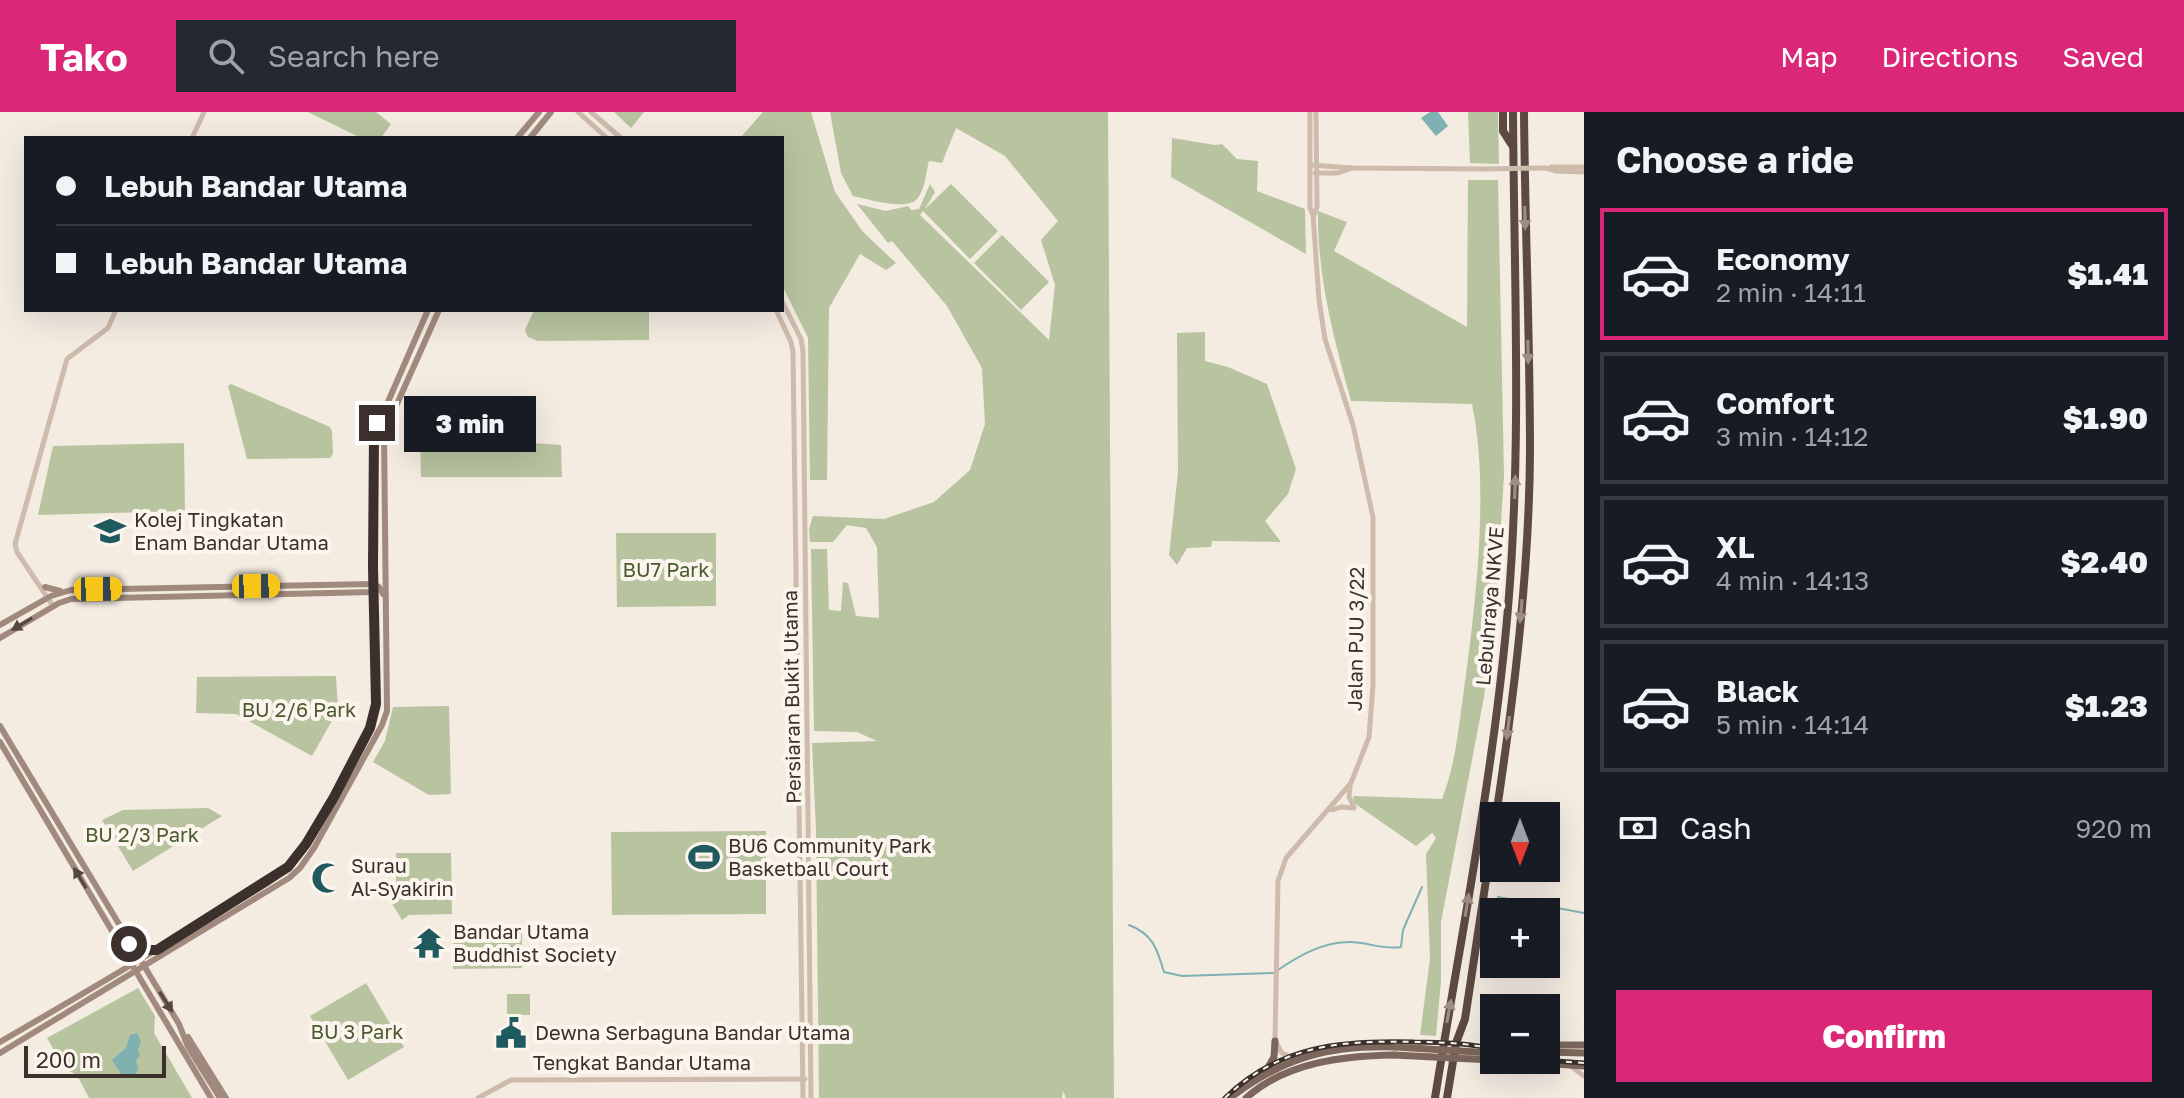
<!DOCTYPE html>
<meta charset="utf-8">
<style>
body{margin:0;font-family:"Golos Text",sans-serif;background:#242831;color:#f1f3f6;height:100vh;display:flex;flex-direction:column;font-size:30px;white-space:nowrap}
*{box-sizing:border-box;margin:0}
p{font-size:26px;color:#9ea1a6}
.icon{flex:none;width:44px;height:44px;fill:none;stroke:currentColor;stroke-width:2;stroke-linecap:round;stroke-linejoin:round}
.map{position:relative;flex:1;overflow:hidden}
.sheet{display:flex;flex-direction:column;background:#171b24;width:600px}
.sheet>*{flex:none}
.hud{position:absolute;left:24px;top:24px;width:760px;height:176px;border-radius:0px;box-shadow:0 8px 32px #0002;display:grid;align-content:center;height:176px;padding:0 32px;background:#171b24}
.needle{width:52px;rotate:180deg}
.buttons{position:absolute;left:1480px;top:690px;display:grid;gap:16px}
.buttons a{display:grid;place-items:center;width:80px;height:80px;border-radius:0px;background:#171b24;box-shadow:0 8px 32px #0002;font-size:40px}
.scale{position:absolute;left:24px;bottom:20px;width:142px;box-sizing:border-box;padding-left:8px;border:4px solid #3b302b;border-top:0;font-size:22px;line-height:28px;white-space:nowrap;color:#3b302b;-webkit-text-stroke:6px #fbf5ee;paint-order:stroke}
.end{position:absolute;width:36px;height:36px;margin:-18px;border:10px solid #3b302b;background:#fff;box-shadow:0 0 0 4px #fff}
.from{border-radius:50%}
.bubble{position:absolute;height:56px;border-radius:0px;background:#171b24;box-shadow:0 8px 32px #0002;font-size:26px;font-weight:800;line-height:56px;text-align:center}
.car{position:absolute;width:24px;height:48px;margin:-24px -12px;border-radius:10px;box-shadow:0 0 6px 2px #0007;background:linear-gradient(#f5c518 24%,#345 0 40%,#f5c518 0 76%,#345 0 86%,#f5c518 0)}
.hud b{display:flex;align-items:center;gap:28px;height:76px;font-size:30px}
.hud b+b{border-top:2px solid #363941}
.hud i{width:20px;height:20px;background:#f1f3f6}
ul{padding:0;list-style:none}
li{display:flex;align-items:center;gap:24px;height:132px;margin:0 16px 12px;padding:0 16px;border:4px solid #363941;border-radius:0px}
li div{flex:1}
li b{display:block;font-size:30px}
li em{font-style:normal;font-weight:800}
li.on{border-color:#db2777}
li>.icon{width:72px;height:72px;stroke-width:1.5}
h2{padding:0 32px;font-size:36px;line-height:96px}
.pay{display:flex;align-items:center;gap:20px;height:88px;padding:0 32px;font-size:30px}
.pay p{margin-inline-start:auto}
.button{display:flex;gap:16px;margin-top:auto;padding:16px 32px}
.button a{flex:1;height:92px;border-radius:0px;background:#db2777;color:#fff;font-size:32px;font-weight:800;line-height:92px;text-align:center}
header{display:flex;align-items:center;gap:48px;box-sizing:border-box;height:112px;padding:0 40px;background:#db2777;color:#fff}
header strong{font-size:38px}
nav{display:flex;gap:44px;margin-inline-start:auto;font-size:28px}
.search{width:560px;height:72px;background:#242831;display:flex;align-items:center;gap:20px;box-sizing:border-box;padding:0 28px;border-radius:0px;color:#9ea1a6;font-size:30px}
main{display:flex;flex:1;min-height:0}
.map>svg:first-child{display:block}
</style>
<header>
<strong>Tako</strong>
<div class="search"><svg class="icon" aria-label="search" viewBox="0 0 24 24"><circle cx="10" cy="10" r="6"/><path d="M15 15l6 6"/></svg>Search here</div>
<nav><a>Map</a><a>Directions</a><a>Saved</a></nav>
</header>
<main>
<div class="map">
<svg width="1584" height="986" viewBox="0 0 1584 986">
<rect width="100%" height="100%" fill="#f4ebe1"/>
<!-- green -->
<g fill="#b8c4a0">
<path d="M308 0H376L391 12 381 26H361Z"/>
<path d="M614 0H644L631 16Z"/>
<path d="M763 0H811L835 80 863 120 896 151 886 158 860 142 829 196 827 368H810L808 226 782 173V26H740Z"/>
<path d="M830 0H1108L1114 986H1066L1063 979 1062 986H819L816 718 812 631 877 629 857 620 814 619 811 437H827L829 498 841 499 843 470 848 471 856 504 879 506 877 435 866 416 847 413 833 430H810L809 417 813 404 884 407 934 390 970 358 985 312 982 256 947 194 892 129 888 131 857 92 886 99 908 94 911 98 919 97 930 72 935 80 925 97 951 72 998 119 970 147 923 99 920 103 1049 228 1055 173 1041 128 1058 109 1005 44 956 16 942 51 929 49C926 60 925 78 917 87 907 99 867 87 853 84L841 61Z"/>
<path d="M1468 0H1498L1499 52 1470 51Z"/>
<path d="M1172 26 1215 33 1222 32 1237 47 1258 49 1257 79 1305 97 1306 142 1171 65Z"/>
<path d="M1468 68H1498L1504 364 1496 490 1484 585 1441 810V869L1436 924 1420 923 1430 847 1426 742 1436 726 1432 721 1416 734 1354 691 1353 684 1442 687C1455 654 1458 620 1463 585 1475 498 1490 378 1472 292L1351 289C1334 227 1317 164 1318 99L1347 110 1334 139 1467 215Z"/>
<path d="M1002 123 1049 170 1021 198 974 151Z"/>
<path d="M534 198H649V228L538 229 528 225 525 218Z"/>
<path d="M1205 220V249L1228 255 1267 272 1296 357 1288 382 1265 409 1281 430 1212 429 1211 435 1187 436 1177 453 1169 443 1178 360 1177 221Z"/>
<path d="M231 272 330 315 332 319 333 342 330 346 247 347 228 274Z"/>
<path d="M435 295 517 330 561 333 562 365H421L420 325Z"/>
<path d="M184 331 185 399 38 403 53 334Z"/>
<path d="M616 421H716V494L617 495Z"/>
<path d="M336 564 338 598 312 644 236 602 196 601 197 565Z"/>
<path d="M449 594 451 682 429 683 373 650 385 629 393 595Z"/>
<path d="M208 696 222 704 133 759 102 708 123 698Z"/>
<path d="M766 719V802L612 803 611 720Z"/>
<path d="M396 741H451L452 802 409 803 402 808 386 782H396Z"/>
<path d="M522 820V856L453 857V821Z"/>
<path d="M366 871 404 935 348 968 310 904Z"/>
<path d="M138 876 155 904 154 921 192 986H89L77 963 65 957 47 926Z"/>
<rect x="507" y="882" width="23" height="21"/>
</g>
<!-- water -->
<g fill="#7fb0b2">
<path d="M1430 0H1438L1448 14 1436 24 1421 6Z"/>
<path d="M137 921 141 929 138 937 140 944 136 948 138 956 136 962 123 965 112 948 126 936 130 923Z"/>
</g>
<g fill="none" stroke-linecap="round" stroke-linejoin="round">
<!-- stream -->
<g stroke="#7fb0b2" stroke-width="2">
<path d="M1498 785 1584 801"/>
<path d="M1129 813C1153 822 1157 837 1164 860L1182 864 1273 861"/>
<path d="M1278 858C1300 843 1323 830 1350 830 1368 830 1382 838 1401 835L1403 818 1422 775"/>
</g>
<!-- tertiary -->
<g stroke="#cdbbac" stroke-width="5">
<path d="M578 0 607 26"/>
<path d="M591 0 621 26"/>
<path d="M192 26 204 0"/>
<path d="M1310 53 1352 56 1486 57"/>
<path d="M1551 55H1584"/>
<path d="M1546 56 1555 59 1584 60"/>
<path d="M1315 61H1338L1352 56"/>
<path d="M1314 103 1317 95 1316 0"/>
<path d="M782 189 801 227 803 239 811 986"/>
<path d="M776 198 791 230 793 240 803 986"/>
<path d="M53 494 17 440 15 432 67 247 108 216 116 198"/>
<path d="M1350 675 1349 685 1354 695"/>
<path d="M1332 698 1341 695 1354 696"/>
<path d="M1295 947 1282 941 1275 929 1278 769 1286 746 1351 671 1369 625 1373 573V405L1353 313 1325 227 1319 188 1313 103 1310 96V0"/>
<path d="M1572 955 1584 964"/>
<path d="M478 986 511 968 805 967"/>
</g>
<!-- secondary -->
<g stroke="#a18a7d" stroke-width="6">
<path d="M517 26 539 0"/>
<path d="M530 26 551 0"/>
<path d="M45 475 60 479"/>
<path d="M0 513 51 484 71 478 373 472 379 475 383 482"/>
<path d="M0 526 59 491 71 487 373 480"/>
<path d="M0 614 179 912 188 935 220 986"/>
<path d="M0 630 211 986"/>
<path d="M130 832 142 838H153"/>
<path d="M188 925 226 986"/>
<path d="M0 930C69 890 137 850 205 808 231 792 263 777 287 756 309 737 371 625 376 597L373 455 374 322 428 198"/>
<path d="M0 941 289 766 300 756 314 736 382 613 387 599 384 321 439 198"/>
</g>
<!-- primary -->
<g stroke="#7d675c" stroke-width="7">
<path d="M1546 933H1584"/>
<path d="M1546 940 1584 941"/>
<path d="M1492 948 1584 954"/>
<path d="M1266 959 1274 945 1275 929"/>
<path d="M1230 986C1284 945 1329 933 1396 935"/>
<path d="M1246 986C1286 950 1343 944 1394 943"/>
</g>
<!-- motorway -->
<g stroke="#5c4a42" stroke-width="8">
<path d="M1503 0V19L1512 33"/>
<path d="M1496 704C1514 584 1529 462 1530 341 1530 227 1525 114 1524 0"/>
<path d="M1435 986C1461 823 1494 660 1508 496 1522 331 1514 165 1513 0"/>
<path d="M1447 986 1456 931 1465 907 1494 715"/>
</g>
<defs>
<g id="rail">
<path d="M1542 948 1584 951"/>
<path d="M1225 986C1280 933 1341 928 1414 930 1441 930 1468 931 1494 937"/>
</g>
</defs>
<!-- rail casing -->
<use href="#rail" stroke="#3b302b" stroke-width="5"/>
<!-- rail -->
<use href="#rail" stroke="#fbf5ee" stroke-width="2" stroke-dasharray="6" stroke-linecap="butt"/>
<!-- tertiary-bridge -->
<path stroke="#cdbbac" stroke-width="5" d="M1486 57 1546 56"/>
<!-- primary-bridge -->
<g stroke="#7d675c" stroke-width="7">
<path d="M1396 935 1492 941"/>
<path d="M1394 943 1492 948"/>
</g>
</g>
<!-- one-way arrows -->
<defs><path id="oneway-solid" d="M-6-.8H1V-3.2L6.5 0L1 3.2V.8H-6Z" transform="scale(2)"/></defs>
<g fill="#9c8e87">
<use href="#oneway-solid" transform="translate(1525 106) rotate(89)"/>
<use href="#oneway-solid" transform="translate(1528 240) rotate(89)"/>
<use href="#oneway-solid" transform="translate(1515 375) rotate(-88)"/>
<use href="#oneway-solid" transform="translate(1521 499) rotate(95)"/>
<use href="#oneway-solid" transform="translate(1508 616) rotate(97)"/>
<use href="#oneway-solid" transform="translate(1467 793) rotate(-81)"/>
<use href="#oneway-solid" transform="translate(1449 899) rotate(-79)"/>
</g>
<g fill="#544640">
<use href="#oneway-solid" transform="translate(22 512) rotate(149)"/>
<use href="#oneway-solid" transform="translate(80 766) rotate(-121)"/>
<use href="#oneway-solid" transform="translate(166 890) rotate(57)"/>
</g>
<g fill="none" stroke-linecap="round" stroke-linejoin="round">
<!-- route -->
<path stroke="#3b302b" stroke-width="10" d="M129 832 142 838H157L288 755 306 732 334 685 370 616 376 592 373 455 374 322 377 311"/>
</g>
<!-- icons -->
<defs>
<symbol id="school-bare" viewBox="-9 -9 18 18"><path d="M0-5L7-2L0 1L-7-2ZM-4 1L0 2.5L4 1V4Q0 6-4 4Z" fill="#1f5a5e" stroke="#fbf5ee" stroke-width="2.5" paint-order="stroke"/></symbol>
<symbol id="stadium-bare" viewBox="-9 -9 18 18"><path d="M0-5a6.5 5 0 1 0 0 10a6.5 5 0 1 0 0-10ZM-3.5-1.8h7v3.6h-7Z" fill="#1f5a5e" stroke="#fbf5ee" stroke-width="2.5" paint-order="stroke"/></symbol>
<symbol id="mosque-bare" viewBox="-9 -9 18 18"><path d="M3.5-4.9A6 6 0 1 0 3.5 4.9A5 5 0 1 1 3.5-4.9Z" fill="#1f5a5e" stroke="#fbf5ee" stroke-width="2.5" paint-order="stroke"/></symbol>
<symbol id="temple-bare" viewBox="-9 -9 18 18"><path d="M0-6L5-2H3V0L6.5 2.5H4V6H1.5V3h-3V6H-4V2.5H-6.5L-3 0V-2H-5Z" fill="#1f5a5e" stroke="#fbf5ee" stroke-width="2.5" paint-order="stroke"/></symbol>
<symbol id="civic-bare" viewBox="-9 -9 18 18"><path d="M-.6-6.5H3V-4.5H.6V-3L4-1V1h2V6H-6V1h2V-1L-.6-3ZM-1.2 2.5V6h2.4V2.5Z" fill="#1f5a5e" stroke="#fbf5ee" stroke-width="2.5" paint-order="stroke"/></symbol>
</defs>
<g fill-rule="evenodd">
<use href="#school-bare" x="88" y="397" width="44" height="44"/>
<use href="#stadium-bare" x="682" y="723" width="44" height="44"/>
<use href="#mosque-bare" x="305" y="744" width="44" height="44"/>
<use href="#temple-bare" x="407" y="809" width="44" height="44"/>
<use href="#civic-bare" x="489" y="899" width="44" height="44"/>
</g>
<g text-anchor="middle" stroke-width="8" stroke-linejoin="round" paint-order="stroke">
<!-- poi labels -->
<g font-size="20" fill="#3b302b" stroke="#fbf5ee" text-anchor="start">
<text x="134" y="415">Kolej Tingkatan<tspan x="134" dy="23">Enam Bandar Utama</tspan></text>
<text x="728" y="741">BU6 Community Park<tspan x="728" dy="23">Basketball Court</tspan></text>
<text x="351" y="761">Surau<tspan x="351" dy="23">Al-Syakirin</tspan></text>
<text x="453" y="827">Bandar Utama<tspan x="453" dy="23">Buddhist Society</tspan></text>
<text x="535" y="928">Dewna Serbaguna Bandar Utama</text>
</g>
<!-- park labels -->
<g font-size="20" fill="#4a5a2e" stroke="#fbf5ee">
<text x="666" y="465">BU7 Park</text>
<text x="299" y="605">BU 2/6 Park</text>
<text x="142" y="730">BU 2/3 Park</text>
<text x="357" y="927">BU 3 Park</text>
</g>
<!-- street labels -->
<g font-size="20" fill="#3b302b" stroke="#fbf5ee">
<text transform="translate(1490 494) rotate(-85)" y="7">Lebuhraya NKVE</text>
<text transform="translate(1356 527) rotate(-89)" y="7">Jalan PJU 3/22</text>
<text transform="translate(792 585) rotate(-91)" y="7">Persiaran Bukit Utama</text>
<text x="642" y="958">Tengkat Bandar Utama</text>
</g>
</g>
</svg>
<div class="buttons">
<a><svg class="needle" viewBox="-14 -14 28 28"><path d="M0-13l5 13h-10z" fill="#e53935"/><path d="M0 13l5-13h-10z" fill="#9ea1a6"/></svg></a>
<a>+</a>
<a>−</a>
</div>
<div class="scale">200 m</div>
<i class="end from" style="left:129px;top:832px"></i>
<i class="end" style="left:377px;top:311px"></i>
<div class="bubble" style="left:404px;top:284px;width:132px">3 min</div>
<i class="car" style="left:256px;top:474px;rotate:89deg"></i>
<i class="car" style="left:98px;top:477px;rotate:89deg"></i>
<div class="hud">
<b><i class="from"></i>Lebuh Bandar Utama</b>
<b><i></i>Lebuh Bandar Utama</b>
</div>
</div>
<section class="sheet">
<h2>Choose a ride</h2>
<ul>
<li class="on"><svg class="icon" aria-label="car" viewBox="0 0 24 24"><path d="M5 17H2v-5l4-1 3-4h7l3 4 3 1v5h-3M9 17h6M6 11h13"/><circle cx="7" cy="17" r="2"/><circle cx="17" cy="17" r="2"/></svg><div><b>Economy</b><p>2 min · 14:11</p></div><em>$1.41</em></li>
<li><svg class="icon" aria-label="car" viewBox="0 0 24 24"><path d="M5 17H2v-5l4-1 3-4h7l3 4 3 1v5h-3M9 17h6M6 11h13"/><circle cx="7" cy="17" r="2"/><circle cx="17" cy="17" r="2"/></svg><div><b>Comfort</b><p>3 min · 14:12</p></div><em>$1.90</em></li>
<li><svg class="icon" aria-label="car" viewBox="0 0 24 24"><path d="M5 17H2v-5l4-1 3-4h7l3 4 3 1v5h-3M9 17h6M6 11h13"/><circle cx="7" cy="17" r="2"/><circle cx="17" cy="17" r="2"/></svg><div><b>XL</b><p>4 min · 14:13</p></div><em>$2.40</em></li>
<li><svg class="icon" aria-label="car" viewBox="0 0 24 24"><path d="M5 17H2v-5l4-1 3-4h7l3 4 3 1v5h-3M9 17h6M6 11h13"/><circle cx="7" cy="17" r="2"/><circle cx="17" cy="17" r="2"/></svg><div><b>Black</b><p>5 min · 14:14</p></div><em>$1.23</em></li>
</ul>
<div class="pay"><svg class="icon" aria-label="cash" viewBox="0 0 24 24"><path d="M3 7h18v10H3z"/><circle cx="12" cy="12" r="2"/></svg>Cash<p>920 m</p></div>
<div class="button"><a>Confirm</a></div>
</section>
</main>
